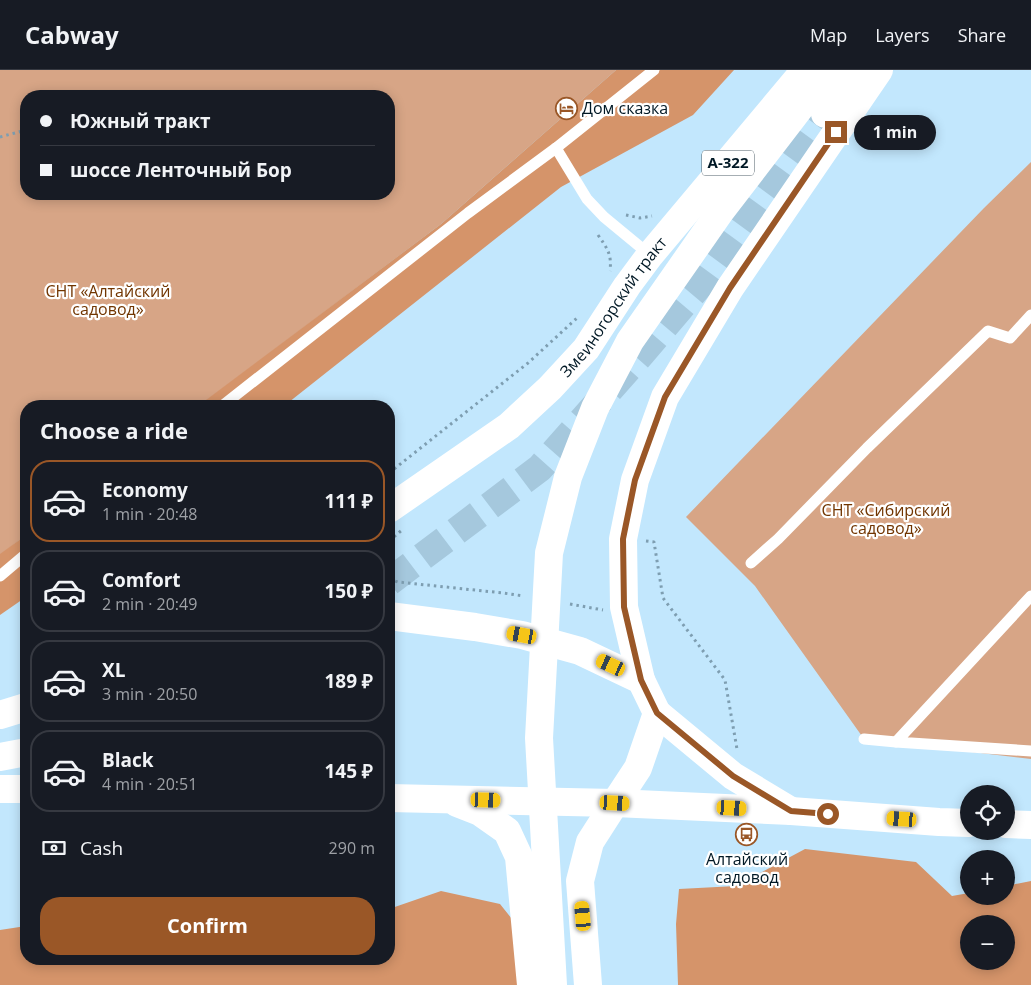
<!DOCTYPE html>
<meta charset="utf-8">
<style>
body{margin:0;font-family:"Open Sans",sans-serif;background:#242831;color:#f1f3f6;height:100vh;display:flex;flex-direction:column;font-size:19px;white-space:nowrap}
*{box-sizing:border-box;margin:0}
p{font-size:16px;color:#9ea1a6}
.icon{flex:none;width:28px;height:28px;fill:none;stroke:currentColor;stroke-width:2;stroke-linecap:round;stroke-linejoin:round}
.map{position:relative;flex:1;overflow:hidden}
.side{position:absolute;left:20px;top:330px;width:375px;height:565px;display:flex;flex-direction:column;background:#171b24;border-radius:20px;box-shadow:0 2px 12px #0003}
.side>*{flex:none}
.hud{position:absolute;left:20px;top:20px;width:375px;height:110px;border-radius:20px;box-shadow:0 2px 12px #0003;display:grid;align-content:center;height:110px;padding:0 20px;background:#171b24}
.tools{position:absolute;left:960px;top:715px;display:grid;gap:10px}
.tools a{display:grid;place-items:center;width:55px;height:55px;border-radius:50%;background:#171b24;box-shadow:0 2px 12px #0003;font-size:25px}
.end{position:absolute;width:22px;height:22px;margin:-11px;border:6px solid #9a5727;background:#fff;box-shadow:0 0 0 2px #fff}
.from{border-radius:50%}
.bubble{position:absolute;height:35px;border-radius:18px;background:#171b24;box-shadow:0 2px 12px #0003;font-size:16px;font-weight:700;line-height:35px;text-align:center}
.car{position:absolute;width:15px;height:30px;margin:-15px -8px;border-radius:6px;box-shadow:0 0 4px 1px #0007;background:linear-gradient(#f5c518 24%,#345 0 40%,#f5c518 0 76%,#345 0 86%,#f5c518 0)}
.hud b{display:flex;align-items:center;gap:18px;height:48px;font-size:19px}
.hud b+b{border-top:1px solid #363941}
.hud i{width:12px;height:12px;background:#f1f3f6}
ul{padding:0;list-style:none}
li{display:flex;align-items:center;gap:15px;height:82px;margin:0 10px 8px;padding:0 10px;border:2px solid #363941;border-radius:20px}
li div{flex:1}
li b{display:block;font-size:19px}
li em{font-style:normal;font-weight:700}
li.active{border-color:#9a5727}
li>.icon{width:45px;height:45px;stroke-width:1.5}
h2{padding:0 20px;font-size:22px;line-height:60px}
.pay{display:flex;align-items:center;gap:12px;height:55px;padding:0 20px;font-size:19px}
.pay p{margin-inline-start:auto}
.action{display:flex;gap:10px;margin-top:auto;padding:10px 20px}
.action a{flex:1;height:58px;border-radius:20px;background:#9a5727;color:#fff;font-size:20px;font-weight:700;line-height:58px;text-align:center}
header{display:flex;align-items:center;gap:30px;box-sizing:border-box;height:70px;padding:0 25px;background:#171b24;border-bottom:1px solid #363941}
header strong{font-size:24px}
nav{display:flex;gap:28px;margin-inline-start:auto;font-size:18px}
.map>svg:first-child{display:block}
</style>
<header>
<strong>Cabway</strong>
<nav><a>Map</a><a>Layers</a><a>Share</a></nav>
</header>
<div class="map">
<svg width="1031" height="915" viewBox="0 0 1031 915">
<rect width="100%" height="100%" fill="#c2e7fd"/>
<!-- green -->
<g fill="#d7a586" fill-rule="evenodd">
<path d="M0 0H616L441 154 199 336H26V465L0 485ZM26 26H389V124H26Z"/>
<path d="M1031 92V689L864 669 755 516 686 447 984 138Z"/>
</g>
<!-- forest -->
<g fill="#d5946a" fill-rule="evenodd">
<path d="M616 0H734L693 45 561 117 284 336H198L441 154Z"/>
<path d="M26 465V527L0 545V484Z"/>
<path d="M805 779 916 792 952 826 969 823V826H1006V816L1031 811V915H678L676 854 679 819 736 816ZM969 854H1006V891H969Z"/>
<path d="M441 821 500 834 531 873 532 915H0V860L26 856V889H389V839Z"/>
</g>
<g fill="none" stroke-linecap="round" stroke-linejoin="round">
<!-- trunk-tunnel -->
<path stroke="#a5c8dd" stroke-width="28" stroke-dasharray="28 14" stroke-linecap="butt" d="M389 512 540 398 642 283 699 216 825 44"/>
<!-- path -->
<g stroke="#7e9eb1" stroke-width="3" stroke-dasharray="2.5 4" stroke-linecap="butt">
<path d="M0 67 26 60"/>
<path d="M626 145 640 148 652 146"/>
<path d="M598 165C607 178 612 184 610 201"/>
<path d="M389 403 528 293 577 248"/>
<path d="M389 471 402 460"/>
<path d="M646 471 654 472 663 528 725 610 737 679"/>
<path d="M389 509 398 512 503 523 524 526"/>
<path d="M570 534 603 540"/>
</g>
<!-- service -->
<g stroke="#fff" stroke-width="11">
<path d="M556 78 587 129 604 147 650 185"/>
<path d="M222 336 468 143 556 78 654 0"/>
<path d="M751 493 778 469 867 378 988 261 1010 268 1031 245"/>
<path d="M0 506 26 484"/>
<path d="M1031 526 896 672 1031 681"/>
<path d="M864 669 896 672"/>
</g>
<!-- secondary -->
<g stroke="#fff" stroke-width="28">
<path d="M615 733 791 741 939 752 969 753"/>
<path d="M1006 754 1031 755"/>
</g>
<!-- trunk -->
<g stroke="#fff" stroke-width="28">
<path d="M825 44 852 9"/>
<path id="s1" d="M389 439 509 356 550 318 586 279 627 216 650 185 805 0"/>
<path d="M389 546 475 557 522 565 580 581 641 610 657 643 638 698 615 733 389 728"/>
<path d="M641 610 624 537 623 469 635 410 665 327 730 218 879 0"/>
<path d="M657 643 733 706 791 741"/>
<path d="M0 645 26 637"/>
<path d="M0 687 21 683"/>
<path d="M0 719H26"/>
<path d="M457 733 480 742 507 761 519 787 531 915"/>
<path d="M553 915 539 668 549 483 568 407 595 338 630 271 720 142 829 0"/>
<path d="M588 915 580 811 590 772 615 733"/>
</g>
</g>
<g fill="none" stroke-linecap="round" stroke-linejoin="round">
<!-- route -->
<path stroke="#9a5727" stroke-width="6" d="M828 744 791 741 733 706 657 643 641 610 624 537 623 469 635 410 665 327 730 218 836 62"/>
</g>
<!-- icons -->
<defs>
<symbol id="hotel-ring" viewBox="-11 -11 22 22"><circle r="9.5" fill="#fff" stroke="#9a5727" stroke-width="1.5"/><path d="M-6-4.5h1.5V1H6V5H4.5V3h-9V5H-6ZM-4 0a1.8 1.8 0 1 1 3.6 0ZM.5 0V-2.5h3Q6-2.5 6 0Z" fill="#9a5727"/></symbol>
<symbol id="bus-ring" viewBox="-11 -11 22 22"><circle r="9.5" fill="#fff" stroke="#9a5727" stroke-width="1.5"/><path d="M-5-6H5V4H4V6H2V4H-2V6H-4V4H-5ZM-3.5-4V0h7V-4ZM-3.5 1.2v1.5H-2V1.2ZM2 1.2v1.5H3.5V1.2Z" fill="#9a5727"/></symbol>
</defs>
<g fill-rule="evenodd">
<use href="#hotel-ring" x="554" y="26" width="25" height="25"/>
<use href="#bus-ring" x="734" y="752" width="25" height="25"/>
</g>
<g text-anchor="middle" stroke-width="4.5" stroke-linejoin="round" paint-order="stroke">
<!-- shield labels -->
<rect fill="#fff" stroke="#4c5d66" stroke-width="1" x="702" y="80.5" width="52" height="25" rx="4"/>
<g font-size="15" font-weight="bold" fill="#001825">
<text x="728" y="98">А-322</text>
</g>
<!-- poi labels -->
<g font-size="16" fill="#001825" stroke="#fff" text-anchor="start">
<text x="582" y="44">Дом сказка</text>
<text x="747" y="795" text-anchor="middle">Алтайский<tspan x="747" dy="18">садовод</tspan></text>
</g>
<!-- park labels -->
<g font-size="16" fill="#713500" stroke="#fff">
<text x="108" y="227">СНТ «Алтайский<tspan x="108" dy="18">садовод»</tspan></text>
<text x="886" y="446">СНТ «Сибирский<tspan x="886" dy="18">садовод»</tspan></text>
</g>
<!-- street labels -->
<g font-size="16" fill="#001825" stroke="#fff">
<text dy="6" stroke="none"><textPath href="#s1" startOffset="305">Змеиногорский тракт</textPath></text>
</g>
</g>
</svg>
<div class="tools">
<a><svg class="icon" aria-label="locate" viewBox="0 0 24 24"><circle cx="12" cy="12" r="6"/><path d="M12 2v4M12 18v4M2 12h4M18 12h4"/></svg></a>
<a>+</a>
<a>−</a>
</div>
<i class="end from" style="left:828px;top:744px"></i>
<i class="end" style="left:836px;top:62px"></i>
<div class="bubble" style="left:854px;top:45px;width:82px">1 min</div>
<i class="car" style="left:522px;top:565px;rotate:280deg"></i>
<i class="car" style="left:611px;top:595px;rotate:295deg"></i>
<i class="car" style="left:486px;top:730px;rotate:92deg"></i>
<i class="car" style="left:615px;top:733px;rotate:93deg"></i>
<i class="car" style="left:732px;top:738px;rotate:93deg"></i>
<i class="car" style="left:902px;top:749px;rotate:274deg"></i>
<i class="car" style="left:583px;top:846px;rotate:355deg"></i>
<div class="hud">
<b><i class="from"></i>Южный тракт</b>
<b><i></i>шоссе Ленточный Бор</b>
</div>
<section class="side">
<h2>Choose a ride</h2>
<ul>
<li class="active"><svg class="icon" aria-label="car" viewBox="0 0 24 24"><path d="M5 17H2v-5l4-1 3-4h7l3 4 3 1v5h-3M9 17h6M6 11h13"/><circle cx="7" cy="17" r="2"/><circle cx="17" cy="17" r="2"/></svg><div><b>Economy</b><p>1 min · 20:48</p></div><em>111 ₽</em></li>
<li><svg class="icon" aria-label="car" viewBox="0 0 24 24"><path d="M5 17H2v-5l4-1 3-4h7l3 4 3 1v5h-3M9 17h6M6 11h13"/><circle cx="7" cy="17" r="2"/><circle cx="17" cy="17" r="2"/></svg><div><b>Comfort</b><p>2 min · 20:49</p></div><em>150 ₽</em></li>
<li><svg class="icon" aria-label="car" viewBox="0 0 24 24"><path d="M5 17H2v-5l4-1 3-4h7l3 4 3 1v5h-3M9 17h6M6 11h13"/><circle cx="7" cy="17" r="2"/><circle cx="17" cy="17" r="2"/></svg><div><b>XL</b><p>3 min · 20:50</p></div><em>189 ₽</em></li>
<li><svg class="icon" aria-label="car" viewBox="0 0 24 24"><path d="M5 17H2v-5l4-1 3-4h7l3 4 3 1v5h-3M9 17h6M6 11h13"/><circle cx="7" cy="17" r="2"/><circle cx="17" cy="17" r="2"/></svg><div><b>Black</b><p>4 min · 20:51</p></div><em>145 ₽</em></li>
</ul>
<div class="pay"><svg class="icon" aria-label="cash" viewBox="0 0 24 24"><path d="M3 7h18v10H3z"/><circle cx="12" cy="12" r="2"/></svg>Cash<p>290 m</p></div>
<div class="action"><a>Confirm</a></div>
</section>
</div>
